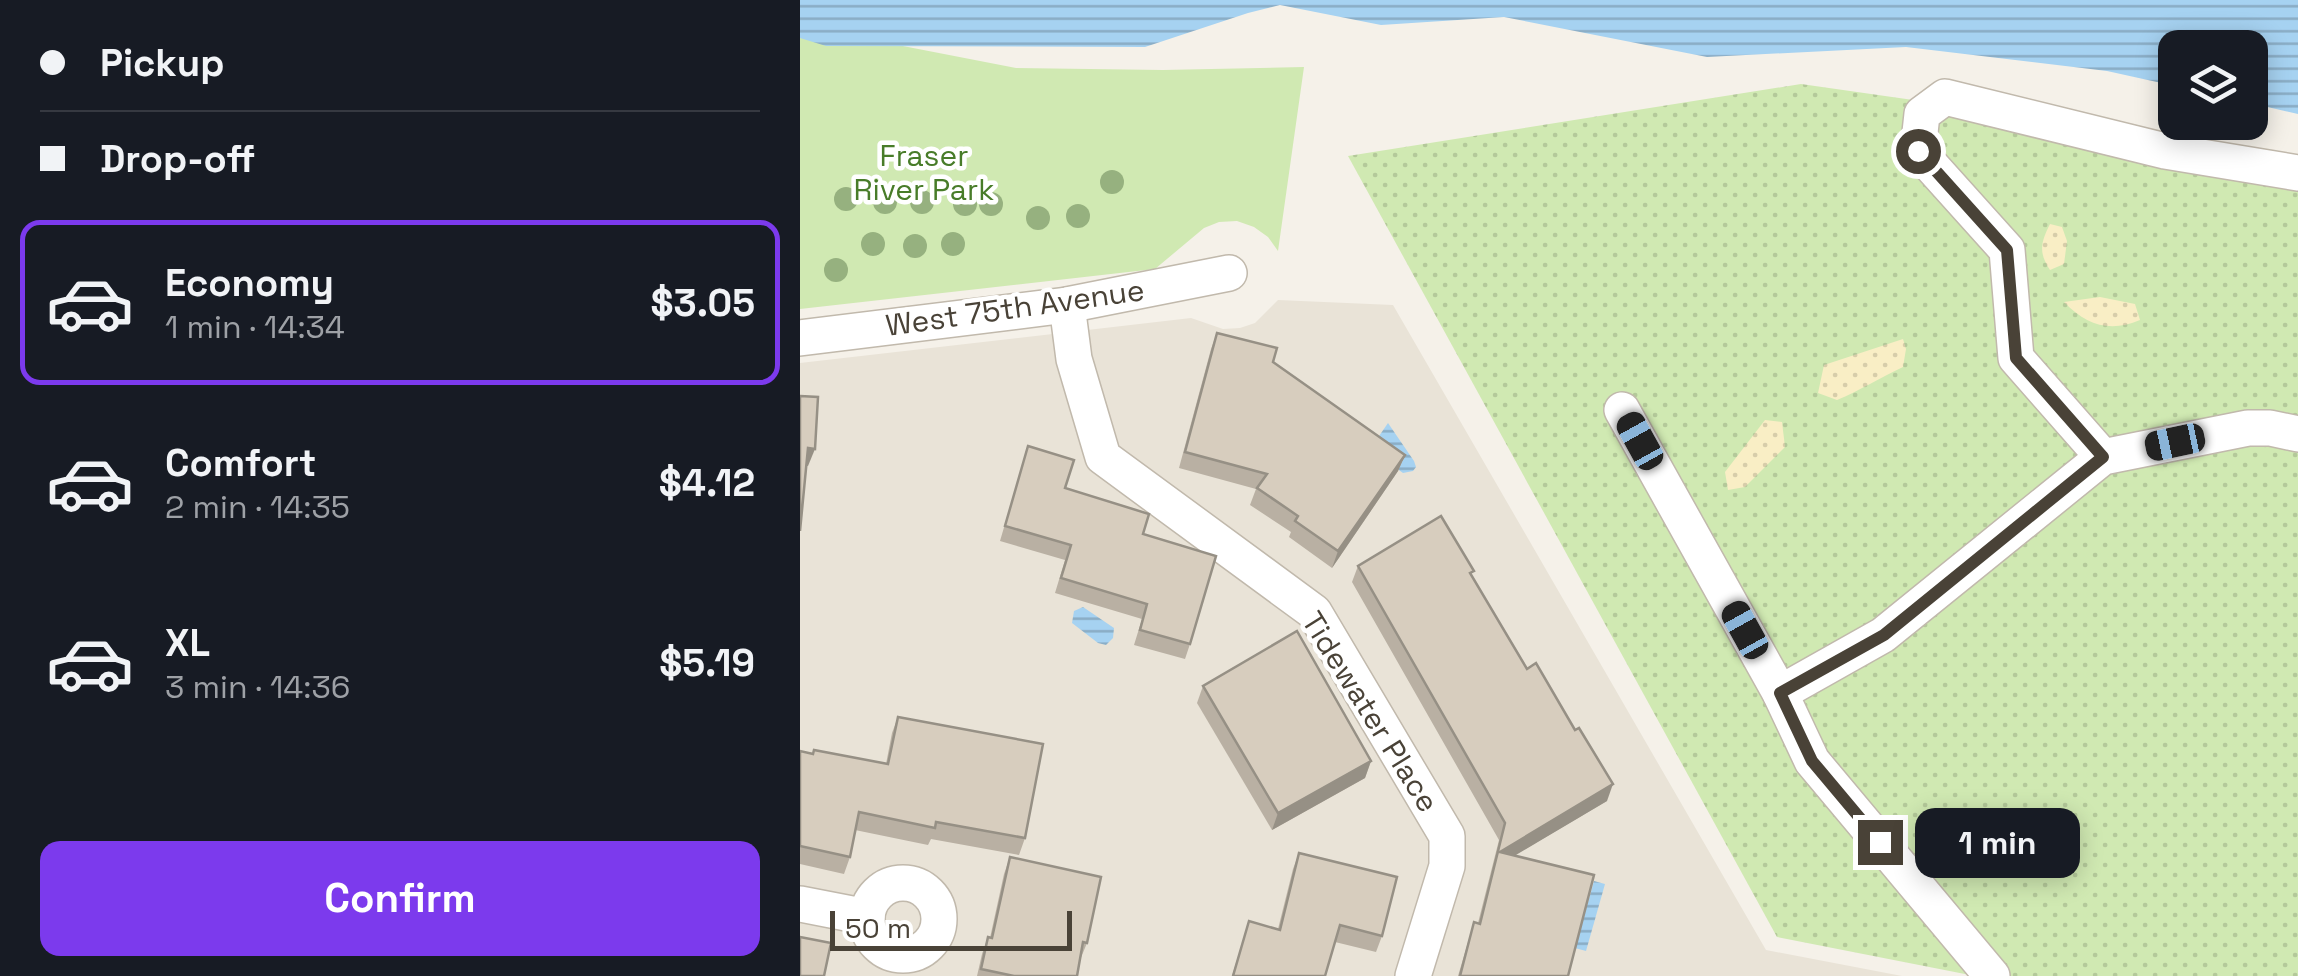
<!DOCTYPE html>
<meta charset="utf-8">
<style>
body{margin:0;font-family:"Space Grotesk",sans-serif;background:#20242c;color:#f1f3f6;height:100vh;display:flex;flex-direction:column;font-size:38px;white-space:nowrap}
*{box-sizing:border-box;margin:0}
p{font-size:32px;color:#9ea1a6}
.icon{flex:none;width:55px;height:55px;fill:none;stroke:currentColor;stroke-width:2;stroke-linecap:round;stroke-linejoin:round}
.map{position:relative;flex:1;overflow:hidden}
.drawer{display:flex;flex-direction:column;background:#171b24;width:800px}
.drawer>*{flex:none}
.hud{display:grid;align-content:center;height:220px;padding:0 40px;background:#171b24}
.fabs{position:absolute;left:1358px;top:30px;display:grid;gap:20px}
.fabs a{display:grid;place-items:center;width:110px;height:110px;border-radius:20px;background:#171b24;box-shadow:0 5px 25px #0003;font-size:50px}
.scale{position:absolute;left:30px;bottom:25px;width:242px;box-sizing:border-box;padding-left:10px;border:5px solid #494237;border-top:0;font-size:28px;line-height:35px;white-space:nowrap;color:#494237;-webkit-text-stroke:8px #fff;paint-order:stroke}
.end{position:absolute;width:45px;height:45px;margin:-22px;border:12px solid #494237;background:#fff;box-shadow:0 0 0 5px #fff}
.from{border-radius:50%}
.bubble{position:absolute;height:70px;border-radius:20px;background:#171b24;box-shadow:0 5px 25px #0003;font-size:32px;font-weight:700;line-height:70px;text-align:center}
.car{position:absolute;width:30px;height:60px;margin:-30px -15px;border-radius:12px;box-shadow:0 0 8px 2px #0007;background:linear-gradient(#222 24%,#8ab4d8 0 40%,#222 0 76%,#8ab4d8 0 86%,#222 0)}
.hud b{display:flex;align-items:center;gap:35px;height:95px;font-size:38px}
.hud b+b{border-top:2px solid #363941}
.hud i{width:25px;height:25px;background:#f1f3f6}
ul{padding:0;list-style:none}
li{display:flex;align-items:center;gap:30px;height:165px;margin:0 20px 15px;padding:0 20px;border:5px solid transparent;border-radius:20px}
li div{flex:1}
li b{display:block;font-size:38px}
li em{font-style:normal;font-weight:700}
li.selected{border-color:#7c3aed}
li>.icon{width:90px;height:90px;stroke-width:1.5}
.primary-button{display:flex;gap:20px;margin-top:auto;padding:20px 40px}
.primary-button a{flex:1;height:115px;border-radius:20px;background:#7c3aed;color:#fff;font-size:40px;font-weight:700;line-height:115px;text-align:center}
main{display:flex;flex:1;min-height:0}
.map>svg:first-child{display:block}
</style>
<main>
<section class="drawer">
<div class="hud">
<b><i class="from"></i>Pickup</b>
<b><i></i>Drop-off</b>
</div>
<ul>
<li class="selected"><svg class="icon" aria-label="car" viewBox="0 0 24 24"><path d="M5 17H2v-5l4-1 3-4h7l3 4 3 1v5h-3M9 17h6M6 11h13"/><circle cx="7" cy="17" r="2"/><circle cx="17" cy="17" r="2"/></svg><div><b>Economy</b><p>1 min · 14:34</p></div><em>$3.05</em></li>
<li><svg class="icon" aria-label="car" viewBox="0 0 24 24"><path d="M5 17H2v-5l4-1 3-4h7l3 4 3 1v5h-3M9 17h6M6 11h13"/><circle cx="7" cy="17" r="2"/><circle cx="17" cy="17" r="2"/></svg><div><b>Comfort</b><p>2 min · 14:35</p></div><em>$4.12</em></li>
<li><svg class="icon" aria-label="car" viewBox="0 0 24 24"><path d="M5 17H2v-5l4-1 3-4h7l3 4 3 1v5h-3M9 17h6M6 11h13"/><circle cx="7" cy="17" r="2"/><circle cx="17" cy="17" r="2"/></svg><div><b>XL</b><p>3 min · 14:36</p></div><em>$5.19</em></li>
</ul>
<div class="primary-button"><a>Confirm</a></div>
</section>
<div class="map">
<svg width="1498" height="976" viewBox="0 0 1498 976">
<defs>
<pattern id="grass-dots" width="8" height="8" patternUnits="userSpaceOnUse" patternTransform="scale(2.5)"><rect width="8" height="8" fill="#d0e9b2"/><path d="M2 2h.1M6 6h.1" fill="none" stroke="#b4c99a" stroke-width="1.8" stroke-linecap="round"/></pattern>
<pattern id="sand-dots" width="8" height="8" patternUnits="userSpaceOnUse" patternTransform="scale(2.5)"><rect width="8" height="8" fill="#f9eec5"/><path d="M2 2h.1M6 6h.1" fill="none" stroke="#d7cdaa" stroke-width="1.8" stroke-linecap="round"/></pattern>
<pattern id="water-rules" width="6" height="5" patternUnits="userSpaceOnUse" patternTransform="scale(2.5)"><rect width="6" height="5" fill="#a6d2f1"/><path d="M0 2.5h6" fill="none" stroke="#89acc4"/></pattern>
</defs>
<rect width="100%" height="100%" fill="#f5f1e9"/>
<!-- residential -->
<path fill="#e9e3d7" d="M478 300 593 305 966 950 1102 976H0V363L391 318 423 329 440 328 455 323Z"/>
<!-- grass -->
<path fill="url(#grass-dots)" d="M1001 84 1498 155V976H1175L977 937 548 156Z"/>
<!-- sand -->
<g fill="url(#sand-dots)">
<path d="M1250 224 1262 227 1267 241 1264 264 1250 270C1238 252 1241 242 1250 224Z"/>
<path d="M1300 297 1335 304 1340 320C1310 333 1286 325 1264 302Z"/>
<path d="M1103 339 1106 349 1103 367C1079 378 1061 390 1037 400L1018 393 1024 365Z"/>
<path d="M965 420 982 422 985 447 945 487 928 490 925 472Z"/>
</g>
<!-- green -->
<path fill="#d0e9b2" d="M0 26 216 68 363 70 504 67 478 251 468 237 454 227 437 221 419 222 404 228 355 269 0 309Z"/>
<!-- water -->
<g fill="url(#water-rules)">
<path d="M0 0H1498V114L1450 103V48H1375V86L1307 71 1106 47 907 57 704 17 581 25 480 5 448 13 345 47 26 46 0 38Z"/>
<path d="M588 423 614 461 616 467 613 471 603 473 585 460 577 439Z"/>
<path d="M283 607 314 628 313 638 306 645 298 643 272 623 274 611Z"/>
<path d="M794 881 805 884 786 951 775 948Z"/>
</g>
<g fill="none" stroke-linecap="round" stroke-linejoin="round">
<defs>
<g id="minor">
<path d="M267 305 274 359 303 457 514 612 647 836V866L613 976"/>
<path d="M0 338 267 305 429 273"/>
<path d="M822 410 980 693 1012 761 1192 976"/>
<path d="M1303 457 1216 358 1207 250 1118 151 1122 114 1145 97 1365 151 1498 173"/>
<path d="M980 693 1083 635 1303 457 1448 428H1470L1498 434"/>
<circle cx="103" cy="919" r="36"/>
<path d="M0 904 67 917"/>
</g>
</defs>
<!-- minor casing -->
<use href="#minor" stroke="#c1b9ac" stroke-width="38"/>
<!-- minor -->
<use href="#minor" stroke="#fff" stroke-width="35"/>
</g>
<!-- trees -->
<g fill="#96b17f">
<circle cx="312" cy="182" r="12"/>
<circle cx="46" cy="199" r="12"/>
<circle cx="85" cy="202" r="12"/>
<circle cx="122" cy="202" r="12"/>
<circle cx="165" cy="204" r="12"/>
<circle cx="191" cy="204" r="12"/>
<circle cx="278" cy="216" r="12"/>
<circle cx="238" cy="218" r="12"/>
<circle cx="73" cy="244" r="12"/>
<circle cx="153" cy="244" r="12"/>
<circle cx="115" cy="246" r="12"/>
<circle cx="36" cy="270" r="12"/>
</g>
<!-- wall -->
<g fill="#b9b0a3">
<path d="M417 333 473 362 605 455 598 471 532 568 489 537 491 532 450 505 456 489 379 468 411 349Z"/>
<path d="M228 446 265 488 343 534 390 644 385 659 334 645 342 619 255 593 265 560 200 541Z"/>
<path d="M558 566 672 576 807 801 715 855 768 976H658L674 922 678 923 699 840 552 582Z"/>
<path d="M403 686 571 761 565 778 472 830 397 703Z"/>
<path d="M98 717 225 838 219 855 131 839 128 845 55 830 50 857 44 874 0 864V751L86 764 92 733Z"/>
<path d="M499 853 582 936 576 952 535 942 525 976H432L449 921 478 929 493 869Z"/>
<path d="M210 857 287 943 280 960 277 976H177L182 954 188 937 190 938 204 874Z"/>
</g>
<!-- shaded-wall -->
<g fill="#969085">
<path d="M8 448 15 449 8 466 2 465Z"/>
<path d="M605 455 598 471 532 568 538 551Z"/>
<path d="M571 761 565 778 472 830 478 813Z"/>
<path d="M813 784 807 801 694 868 700 852Z"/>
</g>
<!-- building -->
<g fill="#d7cdbe" stroke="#969085" stroke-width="2.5">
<path d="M417 333 477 348 473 362 605 455 538 551 495 521 498 516 457 488 467 474 385 452Z"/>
<path d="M0 396 18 397 15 449 8 448 0 531Z"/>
<path d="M228 446 274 460 265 488 349 514 343 534 416 556 390 644 340 630 347 604 261 578 271 545 205 526Z"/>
<path d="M641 516 674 571 670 573 727 669 736 663 775 730 779 728 813 784 700 852 794 875 768 976H660L674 922 680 924 705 823 558 566Z"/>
<path d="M497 631 571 761 478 813 403 686Z"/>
<path d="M98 717 243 744 225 838 136 822 135 828 59 812 50 857 0 846V751L13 754 14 750 88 764Z"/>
<path d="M499 853 597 877 582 936 540 925 525 976H433L449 921 480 930Z"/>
<path d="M210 857 301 877 287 943 283 942 277 976H214L181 969 188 937 192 938Z"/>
<path d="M0 937 31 943 24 976H0Z"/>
</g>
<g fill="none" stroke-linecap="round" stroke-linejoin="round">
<!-- route -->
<path stroke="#494237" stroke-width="12" d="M1080 842 1012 761 980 693 1084 635 1303 457 1216 358 1207 250 1118 151"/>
</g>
<g text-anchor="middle" stroke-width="9" stroke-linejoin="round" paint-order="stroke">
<!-- park labels -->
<g font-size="30" fill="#487c29" stroke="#fff">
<text x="124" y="166">Fraser<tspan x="124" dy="34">River Park</tspan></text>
</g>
<!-- street labels -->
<g font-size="30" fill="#494237" stroke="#fff">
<text transform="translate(215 308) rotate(-8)" y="10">West 75th Avenue</text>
<text transform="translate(570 712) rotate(58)" y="10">Tidewater Place</text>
</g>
</g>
</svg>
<div class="fabs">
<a><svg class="icon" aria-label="layers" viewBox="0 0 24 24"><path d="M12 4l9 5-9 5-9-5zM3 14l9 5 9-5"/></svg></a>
</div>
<div class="scale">50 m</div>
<i class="end from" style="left:1118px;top:151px"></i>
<i class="end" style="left:1080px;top:842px"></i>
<div class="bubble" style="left:1115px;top:808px;width:165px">1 min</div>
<i class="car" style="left:840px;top:441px;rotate:331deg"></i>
<i class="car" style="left:1375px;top:442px;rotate:258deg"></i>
<i class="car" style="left:945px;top:630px;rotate:331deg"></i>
</div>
</main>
